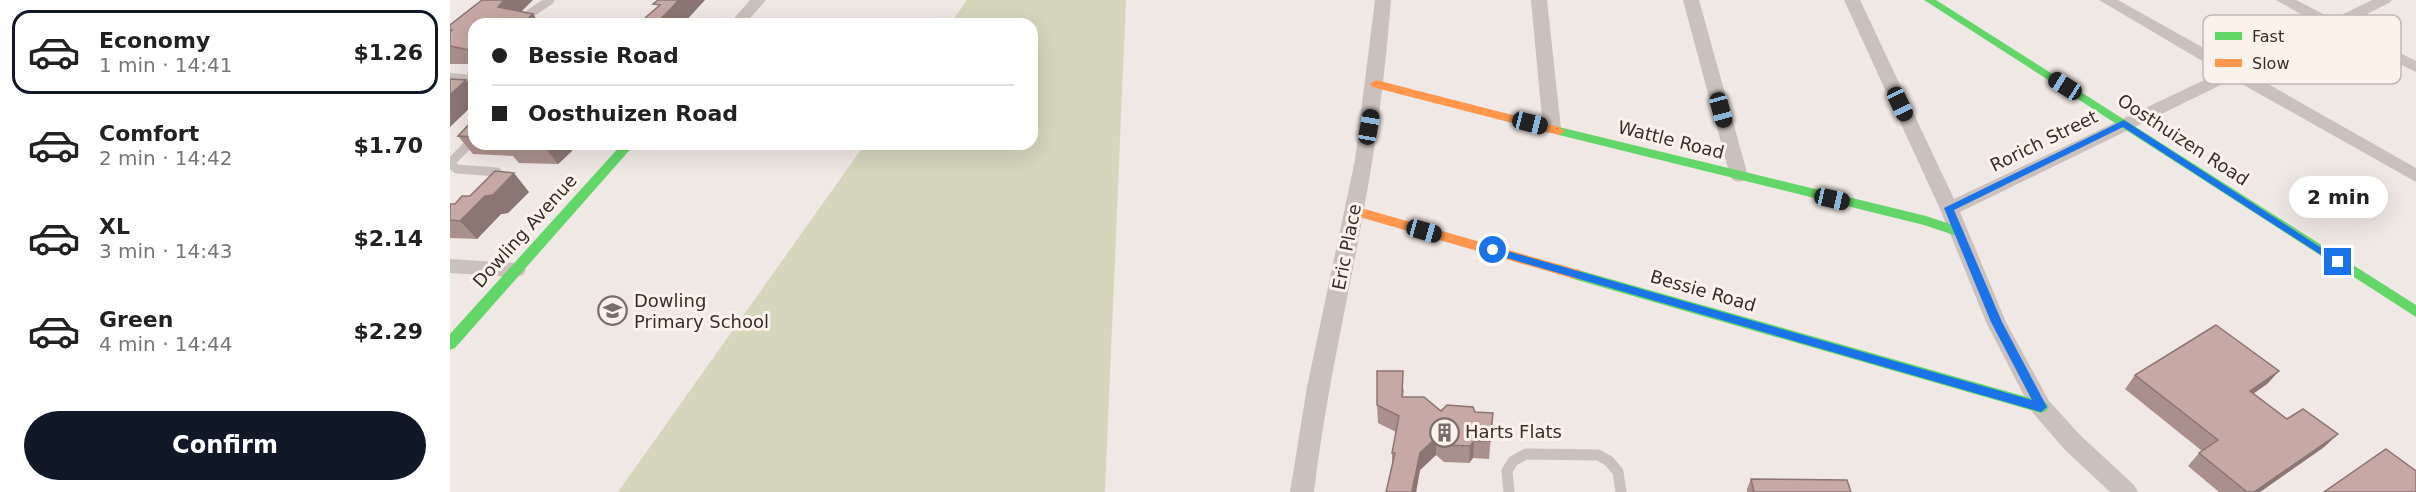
<!DOCTYPE html>
<meta charset="utf-8">
<style>
body{margin:0;font-family:"DejaVu Sans",sans-serif;background:#f2f2f2;color:#222;height:100vh;display:flex;flex-direction:column;font-size:22px;white-space:nowrap}
*{box-sizing:border-box;margin:0}
p{font-size:20px;color:#767676}
.icon{flex:none;width:33px;height:33px;fill:none;stroke:currentColor;stroke-width:2;stroke-linecap:round;stroke-linejoin:round}
.map{position:relative;flex:1;overflow:hidden}
.side{display:flex;flex-direction:column;background:#fff;width:450px}
.side>*{flex:none}
.hud{position:absolute;left:18px;top:18px;width:570px;height:132px;border-radius:18px;box-shadow:0 6px 24px #0002;display:grid;align-content:center;height:132px;padding:0 24px;background:#fff}
.end{position:absolute;width:27px;height:27px;margin:-14px;border:8px solid #1a73e8;background:#fff;box-shadow:0 0 0 3px #fff}
.from{border-radius:50%}
.bubble{position:absolute;height:42px;border-radius:21px;background:#fff;box-shadow:0 6px 24px #0002;font-size:20px;font-weight:600;line-height:42px;text-align:center}
.car{position:absolute;width:18px;height:36px;margin:-18px -9px;border-radius:8px;box-shadow:0 0 4px 2px #0007;background:linear-gradient(#222 24%,#8ab4d8 0 40%,#222 0 76%,#8ab4d8 0 86%,#222 0)}
.hud b{display:flex;align-items:center;gap:21px;height:57px;font-size:22px}
.hud b+b{border-top:2px solid #e0e0e0}
.hud i{width:15px;height:15px;background:#222}
ul{padding:10px 0 0;list-style:none}
li{display:flex;align-items:center;gap:18px;height:84px;margin:0 12px 9px;padding:0 12px;border:3px solid transparent;border-radius:18px}
li div{flex:1}
li b{display:block;font-size:22px}
li em{font-style:normal;font-weight:600}
li.current{border-color:#111827}
li>.icon{width:54px;height:54px;stroke-width:1.5}
.cta{display:flex;gap:12px;margin-top:auto;padding:12px 24px}
.cta a{flex:1;height:69px;border-radius:36px;background:#111827;color:#fff;font-size:24px;font-weight:600;line-height:69px;text-align:center}
main{display:flex;flex:1;min-height:0}
.map>svg:first-child{display:block}
</style>
<main>
<section class="side">
<ul>
<li class="current"><svg class="icon" aria-label="car" viewBox="0 0 24 24"><path d="M5 17H2v-5l4-1 3-4h7l3 4 3 1v5h-3M9 17h6M6 11h13"/><circle cx="7" cy="17" r="2"/><circle cx="17" cy="17" r="2"/></svg><div><b>Economy</b><p>1 min · 14:41</p></div><em>$1.26</em></li>
<li><svg class="icon" aria-label="car" viewBox="0 0 24 24"><path d="M5 17H2v-5l4-1 3-4h7l3 4 3 1v5h-3M9 17h6M6 11h13"/><circle cx="7" cy="17" r="2"/><circle cx="17" cy="17" r="2"/></svg><div><b>Comfort</b><p>2 min · 14:42</p></div><em>$1.70</em></li>
<li><svg class="icon" aria-label="car" viewBox="0 0 24 24"><path d="M5 17H2v-5l4-1 3-4h7l3 4 3 1v5h-3M9 17h6M6 11h13"/><circle cx="7" cy="17" r="2"/><circle cx="17" cy="17" r="2"/></svg><div><b>XL</b><p>3 min · 14:43</p></div><em>$2.14</em></li>
<li><svg class="icon" aria-label="car" viewBox="0 0 24 24"><path d="M5 17H2v-5l4-1 3-4h7l3 4 3 1v5h-3M9 17h6M6 11h13"/><circle cx="7" cy="17" r="2"/><circle cx="17" cy="17" r="2"/></svg><div><b>Green</b><p>4 min · 14:44</p></div><em>$2.29</em></li>
</ul>
<div class="cta"><a>Confirm</a></div>
</section>
<div class="map">
<svg width="1966" height="492" viewBox="0 0 1966 492">
<rect width="100%" height="100%" fill="#f0e8e4"/>
<!-- green -->
<path fill="#d5d6bc" d="M517 0H676L655 492H168L415 144H582V24H500Z"/>
<g fill="none" stroke-linecap="round" stroke-linejoin="round">
<!-- lane-far1 -->
<g stroke="#cac1bc" stroke-width="9">
<path d="M75 17 100 0"/>
<path d="M0 163 24 139"/>
<path d="M0 164 7 169 47 172"/>
</g>
<!-- lane -->
<path stroke="#cac1bc" stroke-width="11" d="M1059 492 1057 471 1063 461 1076 454 1148 455 1159 461 1168 472 1171 492"/>
<!-- street -->
<g fill="#cac1bc" fill-rule="evenodd">
<path d="M300 0H316L295 24H279Z"/>
<path d="M925 0H941C936 62 929 124 918 186 901 288 876 389 864 492H840L857 387 905 160Z"/>
<path d="M1081 0H1097L1111 129 1108 133H1096L1093 129Z"/>
<path d="M1233 0H1249L1298 176 1295 180 1289 182 1283 180 1280 176Z"/>
<path d="M1394 0H1410L1504 199 1771 72 1649 0H1668L1784 65 1870 25 1826 0H1846L1883 19 1922 0H1942L1939 3 1895 25 1966 61V72L1883 31 1797 72 1966 168V182L1783 79 1510 212 1556 322 1599 401 1630 435 1684 485 1688 492H1660L1614 449 1583 413 1536 322 1490 209Z"/>
<path d="M0 73 24 75V85L0 83Z"/>
<path d="M0 259 66 263 73 265 76 270 73 275 66 277 0 273Z"/>
</g>
<!-- fast -->
<g fill="#63d668" fill-rule="evenodd">
<path d="M1474 0H1486L1966 305V317Z"/>
<path d="M1109 127 1476 216 1512 228 1514 231 1507 236 1474 225 1105 134 1103 131Z"/>
<path d="M172 144H185L5 348 0 350V334Z"/>
<path d="M1125 269 1591 401 1596 403 1599 407 1596 411 1591 413 1120 278 1118 274 1120 270Z"/>
</g>
<!-- slow -->
<g fill="#ff974d" fill-rule="evenodd">
<path d="M926 80 1109 127 1115 131 1109 135 922 87 920 84Z"/>
<path d="M904 206 1125 269 1130 270 1132 274 1130 278 1125 279 899 214 897 211Z"/>
</g>
</g>
<!-- wall -->
<g fill="#aa908d">
<path d="M24 24V66L18 64H0V25Z"/>
<path d="M24 122V144H117L122 151 108 164 69 163 63 156 23 154 8 136Z"/>
<path d="M79 192 58 213 51 214 27 239 0 238V204H5Z"/>
<path d="M1829 371 1817 384 1803 394 1837 419 1888 434 1874 447 1810 492H1769L1738 466 1749 453 1752 451 1675 389 1685 375Z"/>
<path d="M954 389 953 397 991 411 1043 413 1039 459 1023 458 1019 463 994 462 986 455 970 470 966 492 942 463V453L946 432 928 423 927 405Z"/>
<path d="M1301 479 1401 492H1297V489Z"/>
</g>
<!-- shaded-wall -->
<g fill="#8b7673">
<path d="M54 0H83L71 12 48 7Z"/>
<path d="M229 0H255L233 24H206Z"/>
<path d="M83 14 90 24H71Z"/>
<path d="M16 80 24 90V104L0 127V95Z"/>
<path d="M96 144H117L122 151 108 164 94 146Z"/>
<path d="M64 173 79 192 58 213 51 214 27 239 10 221 35 196Z"/>
<path d="M1829 371 1817 384 1788 404 1800 391Z"/>
<path d="M1888 434 1874 447 1810 492H1804Z"/>
<path d="M986 438V455L970 470 966 492H962L970 453Z"/>
<path d="M1024 441 1023 458 1019 463 1020 446Z"/>
</g>
<!-- building -->
<g fill="#c6a8a4" stroke="#8b7673" stroke-width="1.5">
<path d="M32 0H54L48 7 83 14 71 24H24V51L0 46V32L2 30H0V25Z"/>
<path d="M208 0H229L206 24H188L210 5 203 4Z"/>
<path d="M0 79 16 80 0 95Z"/>
<path d="M21 122H24V137L8 136Z"/>
<path d="M56 144H96L94 146 55 145Z"/>
<path d="M45 171 64 173 43 195 35 196 10 221 0 220V204H5L12 196H20Z"/>
<path d="M1766 325 1829 371 1800 391 1837 419 1853 409 1888 434 1804 492H1797L1749 453 1768 440 1685 375Z"/>
<path d="M927 371H953L952 397H974L991 411 997 405 1023 407 1025 412 1043 413 1040 441H1024L1020 446 994 445 986 438 970 453 962 491 966 492H936L945 453H942L949 416 927 405Z"/>
<path d="M1936 449 1966 471V492H1874Z"/>
<path d="M1301 479 1397 480 1401 492H1304Z"/>
</g>
<!-- route -->
<path fill="#1a73e8" d="M1674 120 1893 262 1888 265 1885 264 1673 127 1504 210 1552 322 1597 407 1591 412 1043 254 1038 250 1043 247 1582 400 1541 322 1494 208Z"/>
<!-- icons -->
<defs>
<symbol id="school-ring" viewBox="-11 -11 22 22"><circle r="9.5" fill="#fcf2ec" stroke="#7b6e6a" stroke-width="1.5"/><path d="M0-5L7-2L0 1L-7-2ZM-4 1L0 2.5L4 1V4Q0 6-4 4Z" fill="#7b6e6a"/></symbol>
<symbol id="building-ring" viewBox="-11 -11 22 22"><circle r="9.5" fill="#fcf2ec" stroke="#7b6e6a" stroke-width="1.5"/><path d="M-4-6H4V6H1V3H-1V6H-4ZM-2.5-4.3h1.7v1.8h-1.7ZM.8-4.3h1.7v1.8H.8ZM-2.5-1h1.7V.8h-1.7ZM.8-1h1.7V.8H.8Z" fill="#7b6e6a"/></symbol>
</defs>
<g fill-rule="evenodd">
<use href="#school-ring" x="146" y="294" width="33" height="33"/>
<use href="#building-ring" x="978" y="416" width="33" height="33"/>
</g>
<g text-anchor="middle" stroke-width="6" stroke-linejoin="round" paint-order="stroke">
<!-- street labels -->
<g font-size="18" fill="#3c2c29" stroke="#fcf2ec">
<text transform="translate(1221 140) rotate(14)" y="6">Wattle Road</text>
<text transform="translate(1733 140) rotate(33)" y="6">Oosthuizen Road</text>
<text transform="translate(1594 141) rotate(-26)" y="6">Rorich Street</text>
<text transform="translate(75 231) rotate(-48)" y="6">Dowling Avenue</text>
<text transform="translate(897 247) rotate(-79)" y="6">Eric Place</text>
<text transform="translate(1253 291) rotate(16)" y="6">Bessie Road</text>
</g>
<!-- poi labels -->
<g font-size="18" fill="#3c2c29" stroke="#fcf2ec" text-anchor="start">
<text x="184" y="307">Dowling<tspan x="184" dy="21">Primary School</tspan></text>
<text x="1015" y="438">Harts Flats</text>
</g>
</g>
<!-- legend -->
<rect x="1753" y="15" width="198" height="69" rx="9" fill="#fcf2ec" stroke="#c2b7b2" stroke-width="1.5"/>
<rect x="1765" y="32" width="27" height="8" fill="#63d668"/>
<rect x="1765" y="59" width="27" height="8" fill="#ff974d"/>
<g font-size="16" fill="#3c2c29">
<text x="1802" y="42">Fast</text>
<text x="1802" y="69">Slow</text>
</g>
</svg>
<i class="end from" style="left:1043px;top:250px"></i>
<i class="end" style="left:1888px;top:262px"></i>
<div class="bubble" style="left:1839px;top:176px;width:99px">2 min</div>
<i class="car" style="left:1615px;top:86px;rotate:302deg"></i>
<i class="car" style="left:1450px;top:104px;rotate:155deg"></i>
<i class="car" style="left:1271px;top:110px;rotate:165deg"></i>
<i class="car" style="left:1080px;top:123px;rotate:104deg"></i>
<i class="car" style="left:919px;top:127px;rotate:10deg"></i>
<i class="car" style="left:1382px;top:199px;rotate:103deg"></i>
<i class="car" style="left:974px;top:231px;rotate:106deg"></i>
<div class="hud">
<b><i class="from"></i>Bessie Road</b>
<b><i></i>Oosthuizen Road</b>
</div>
</div>
</main>
